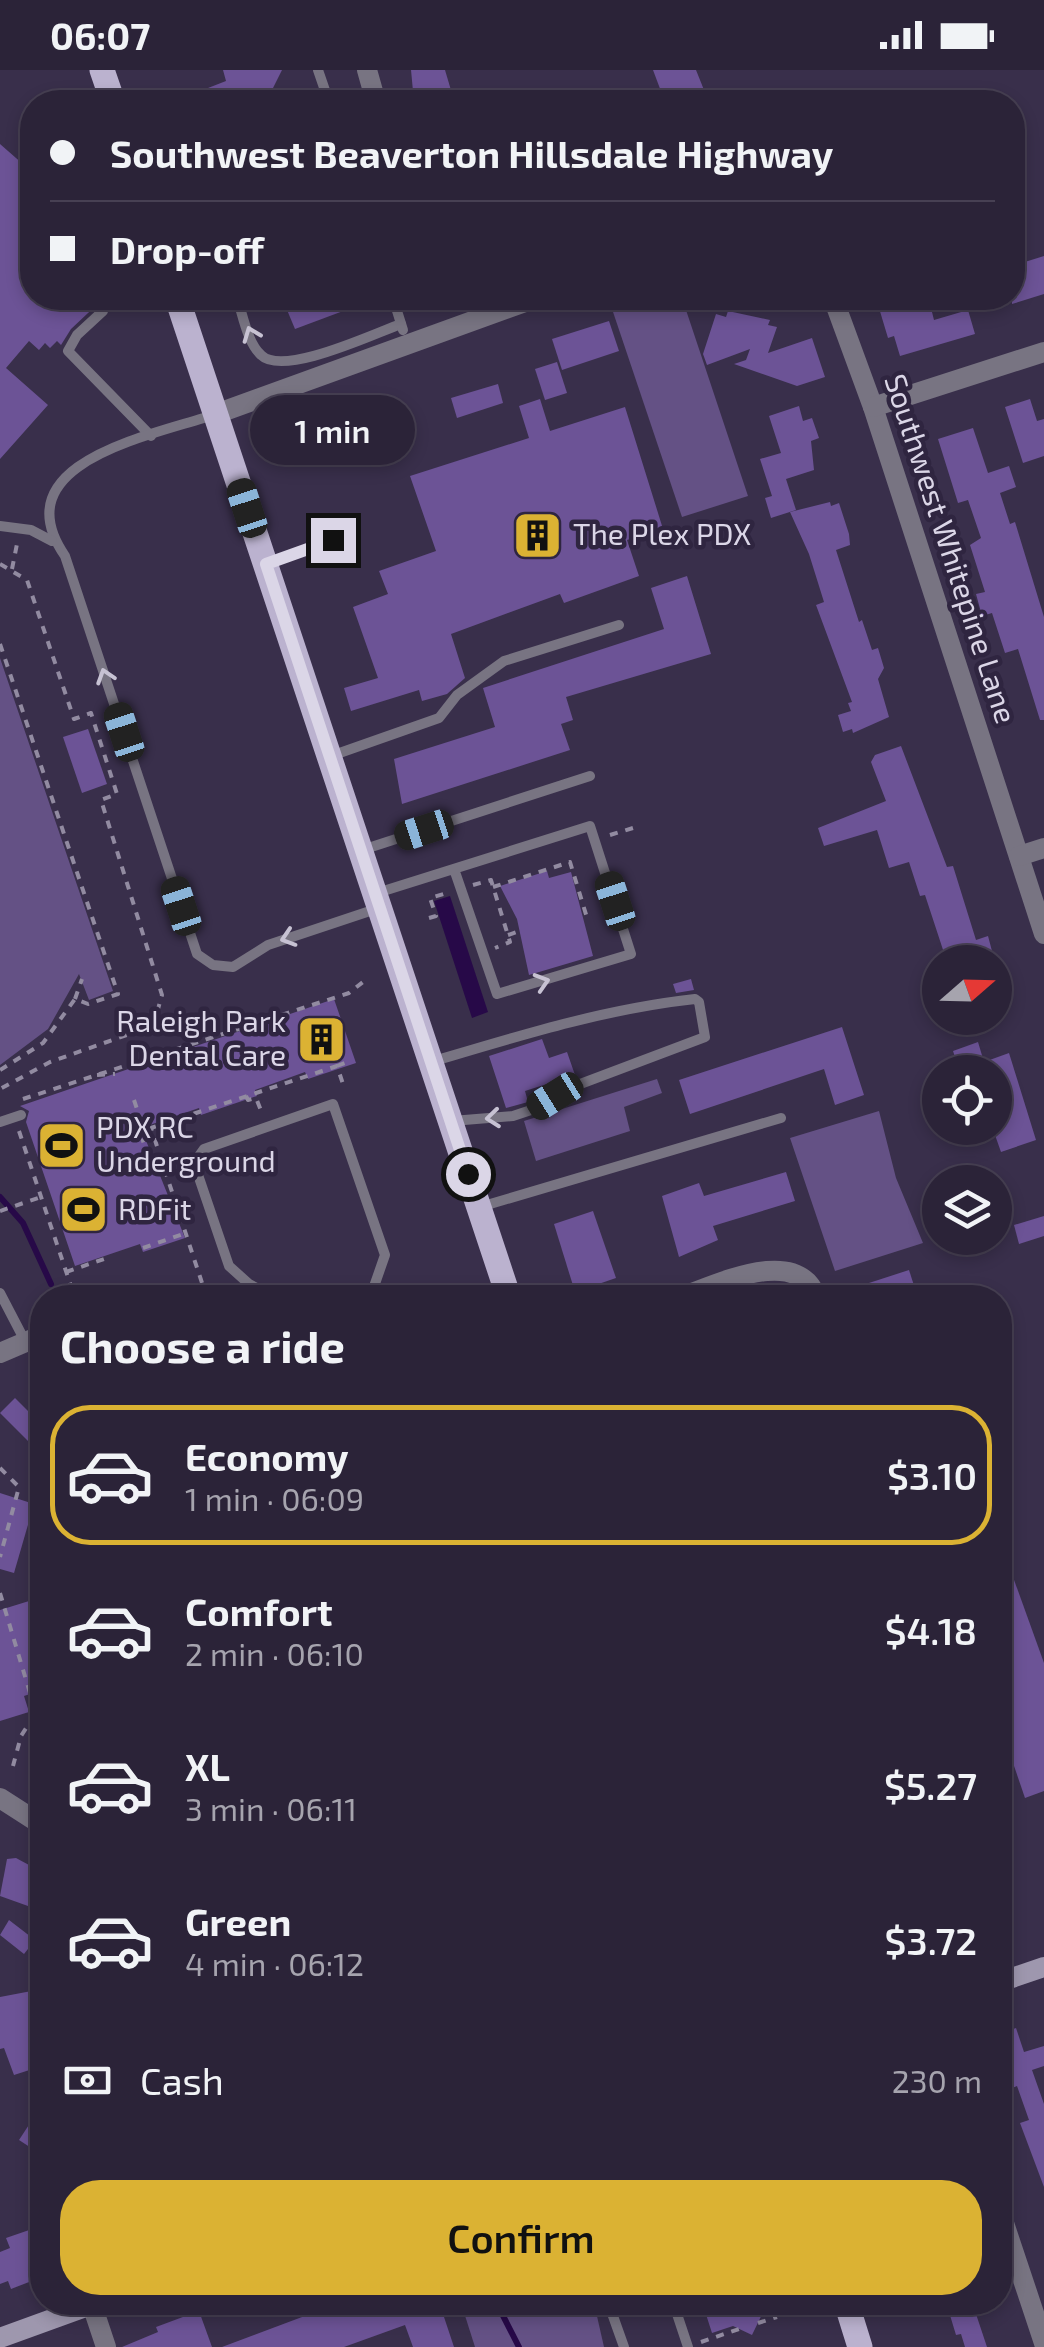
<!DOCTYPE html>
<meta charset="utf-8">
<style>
body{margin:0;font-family:"Exo 2",sans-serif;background:#332b40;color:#f1f3f6;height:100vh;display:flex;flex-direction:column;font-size:38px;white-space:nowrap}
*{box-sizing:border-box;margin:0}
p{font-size:32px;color:#a6a4ae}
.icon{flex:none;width:55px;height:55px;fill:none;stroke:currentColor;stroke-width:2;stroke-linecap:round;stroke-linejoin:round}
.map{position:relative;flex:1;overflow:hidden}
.drawer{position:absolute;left:30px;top:1215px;width:982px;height:1030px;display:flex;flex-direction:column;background:#2b2338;border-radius:40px;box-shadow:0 5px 15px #0003,0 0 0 2px #474053}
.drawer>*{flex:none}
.top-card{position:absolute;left:20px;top:20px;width:1005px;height:220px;border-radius:40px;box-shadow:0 5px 15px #0003,0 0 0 2px #474053;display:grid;align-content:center;height:220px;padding:0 30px;background:#2b2338}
.needle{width:65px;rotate:70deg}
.controls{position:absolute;left:922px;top:875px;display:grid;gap:20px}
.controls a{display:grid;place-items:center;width:90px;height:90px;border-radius:50%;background:#2b2338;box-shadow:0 5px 15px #0003,0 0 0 2px #474053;font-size:50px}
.end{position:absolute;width:45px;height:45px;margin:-22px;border:12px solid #dbd6e7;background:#111;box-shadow:0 0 0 5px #111}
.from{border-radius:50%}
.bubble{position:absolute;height:70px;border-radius:35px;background:#2b2338;box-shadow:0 5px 15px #0003,0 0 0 2px #474053;font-size:32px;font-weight:600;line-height:70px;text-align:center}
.car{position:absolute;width:30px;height:60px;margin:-30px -15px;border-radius:12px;box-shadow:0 0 8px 2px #0007;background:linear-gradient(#222 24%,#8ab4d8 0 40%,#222 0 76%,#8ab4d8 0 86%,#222 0)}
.top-card b{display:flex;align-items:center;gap:35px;height:95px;font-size:38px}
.top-card b+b{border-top:2px solid #474053}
.top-card i{width:25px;height:25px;background:#f1f3f6}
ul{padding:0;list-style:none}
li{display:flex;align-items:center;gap:30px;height:140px;margin:0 20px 15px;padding:0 10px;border:5px solid transparent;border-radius:40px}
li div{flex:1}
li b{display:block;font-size:38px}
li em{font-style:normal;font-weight:600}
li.on{border-color:#dbb233}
li>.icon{width:90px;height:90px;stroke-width:1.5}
h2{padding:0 30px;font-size:45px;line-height:120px}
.pay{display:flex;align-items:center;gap:25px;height:110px;padding:0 30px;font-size:38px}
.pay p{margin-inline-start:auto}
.action{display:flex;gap:20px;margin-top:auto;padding:20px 30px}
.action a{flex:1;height:115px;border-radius:40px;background:#dbb233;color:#111;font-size:40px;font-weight:600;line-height:115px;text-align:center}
.status{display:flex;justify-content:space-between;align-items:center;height:70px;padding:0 50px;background:#2b2338;direction:ltr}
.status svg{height:28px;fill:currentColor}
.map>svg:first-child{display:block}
</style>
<div class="status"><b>06:07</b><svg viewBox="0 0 49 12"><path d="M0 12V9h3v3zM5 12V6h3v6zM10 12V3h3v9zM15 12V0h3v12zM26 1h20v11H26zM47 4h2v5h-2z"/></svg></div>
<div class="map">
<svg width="1044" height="2277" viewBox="0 0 1044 2277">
<rect width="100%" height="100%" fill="#392f4b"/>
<!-- green -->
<g fill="#645185">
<path d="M616 228H682L748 426 682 447 609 230Z"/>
<path d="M0 588 113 921 89 930 79 904 48 959 0 995Z"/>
<path d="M657 1009 662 1023 624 1037 630 1061 536 1091 524 1051Z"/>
<path d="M879 1041 896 1108 923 1173 835 1201 790 1068Z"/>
<path d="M461 2233H594L604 2277H475Z"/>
</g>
<!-- water -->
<path fill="#270948" d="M450 826 488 942 472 948 434 831Z"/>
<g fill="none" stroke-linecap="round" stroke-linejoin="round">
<!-- stream -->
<g stroke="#270948" stroke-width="6">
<path d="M0 1127 23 1153 51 1214"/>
<path d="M496 2232 519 2277"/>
</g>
</g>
<!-- building -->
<g fill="#6c5396">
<path d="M223 0H282L266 32H172L226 11Z"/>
<path d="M411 0H445L453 27 414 32Z"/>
<path d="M653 0H696L704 20 665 32Z"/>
<path d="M0 74 32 102V228H104L71 259 61 275 57 271 50 278 45 273 39 280 29 271 6 298 48 335 0 389Z"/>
<path d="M1044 186V224L1012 234V196Z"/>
<path d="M282 228H369L370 231 295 259Z"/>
<path d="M876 228H910L914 241 931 238 934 250 968 240 975 264 900 286 894 266 888 268Z"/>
<path d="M728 241 770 250 768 255 777 257 768 283 812 268 825 307 797 316 734 294 746 290 750 279 707 295 703 284 716 244 726 247Z"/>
<path d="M609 251 619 281 562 300 552 269Z"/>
<path d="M557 292 567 323 545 330 535 299Z"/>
<path d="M498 314 503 333 457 348 451 328Z"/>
<path d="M540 329 550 361 625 337 663 459 627 470 639 506 564 533 560 524 451 564 465 608 447 624 422 631 419 620 351 641 344 618 378 608 353 537 388 524 379 501 436 481 410 406 529 368 519 336Z"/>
<path d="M1030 329 1037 351 1044 349V386L1023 393 1005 337Z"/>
<path d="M799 336 803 351 812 348 819 368 811 371 814 400 786 409 796 440 771 448 765 428 772 426 760 389 781 383 769 346Z"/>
<path d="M973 358 988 403 1009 396 1016 417 1000 423 1010 454 1015 452 1044 547V650H1040L1018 579 1005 583 992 543 982 546 976 524 985 522 970 475 981 468 968 430 958 433 938 369Z"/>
<path d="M830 432 831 436 839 433 849 464 850 475 836 480 859 552 862 550 872 580 878 578 884 598 878 609 889 647 853 663 852 659 843 662 838 645 851 641 848 633 852 632 816 535 824 532 809 484 790 442Z"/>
<path d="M687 506 711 584 566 627 573 650 561 654 570 680 402 734 394 689 495 657 483 618 664 559 651 518Z"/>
<path d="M88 659 107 714 82 723 63 667Z"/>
<path d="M901 676 947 797 953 796 976 870 988 866 992 881 947 892 925 825 920 826 909 792 889 798 877 760 824 776 818 758 886 731 871 692 875 685Z"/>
<path d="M547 801 549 808 571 802 593 886 529 905 517 849 500 816Z"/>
<path d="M691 909 694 920 676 923 673 914Z"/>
<path d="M334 929 356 993 308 1009 305 1002 255 1020 257 1026 201 1045 199 1038 141 1058 185 1168 143 1182 140 1174 75 1196 26 1052 29 1041 20 1036Z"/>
<path d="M842 957 864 1025 835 1035 824 999 690 1044 679 1010Z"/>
<path d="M542 969 549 988 567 982 575 1005 525 1021 528 1032 506 1038 489 986Z"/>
<path d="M978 972 984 992 1009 983 1036 1070 1001 1082 995 1065V1002H960L953 981Z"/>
<path d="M786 1102 795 1131 713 1156 718 1170 679 1187 662 1126 699 1113 704 1126Z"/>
<path d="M593 1141 616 1208 575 1222 554 1154Z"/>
<path d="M1044 1146V1166L1019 1174 1014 1155Z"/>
<path d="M909 1200 918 1228H835V1224Z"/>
<path d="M15 1328 42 1355V1385L0 1343Z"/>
<path d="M0 1423 34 1434 14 1503 0 1499Z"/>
<path d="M1000 1471 1044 1593V1721L1025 1728 1000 1655Z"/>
<path d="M42 1527V1584L38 1585 42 1620 24 1626 29 1642 0 1651V1540Z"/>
<path d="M16 1788 42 1802V1841L0 1826 7 1789Z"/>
<path d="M9 1850 35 1870 24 1884 0 1865Z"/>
<path d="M42 1919V1951L36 1952 40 1970 36 1971 42 1996 14 2005 4 1978 0 1979V1927Z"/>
<path d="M1016 1958 1024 1982 1044 1976V1996L1032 2000 1044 2034V2117L1020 2053 1029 2050 1017 2016 1010 2019 1000 2000V1964Z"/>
<path d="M42 2035V2085L19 2070Z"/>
<path d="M35 2158 39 2168 42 2166V2207L11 2219 8 2211 0 2214V2182L10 2178 6 2168Z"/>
<path d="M342 2232H439L454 2277H413L405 2255 344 2277H222Z"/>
<path d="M702 2232H768L752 2265 733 2256 712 2263Z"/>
<path d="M946 2232H972L987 2277H965L961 2264 956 2265Z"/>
<path d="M199 2241 212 2277H122L158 2262 156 2257Z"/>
</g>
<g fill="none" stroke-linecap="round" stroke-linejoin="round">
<!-- path -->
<g stroke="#928ba1" stroke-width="4" stroke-dasharray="8 8" stroke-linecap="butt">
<path d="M0 494 27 510 74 649 91 643 117 724 101 730 162 925 156 946 138 961 50 992 0 1019"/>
<path d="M12 499 17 474"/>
<path d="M0 574 118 924 88 934 75 929 43 973 0 1000"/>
<path d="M610 765 633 758"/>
<path d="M473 815 491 810 510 872 495 878"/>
<path d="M493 817 570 792 588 851"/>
<path d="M429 848 436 846 430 828 447 823"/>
<path d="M508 865 520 861"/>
<path d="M75 929 82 909"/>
<path d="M337 996 350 991"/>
<path d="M97 1005 115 1004"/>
<path d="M246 1026 248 1030 256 1028 262 1043"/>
<path d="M23 1029 349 923 368 908"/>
<path d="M134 1030 144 1060 151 1058"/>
<path d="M19 1061 75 1228"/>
<path d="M141 1071 154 1067"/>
<path d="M0 1141 41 1127"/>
<path d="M143 1178 186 1163"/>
<path d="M66 1202 104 1189"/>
<path d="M207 1228 151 1058 337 996 344 1017"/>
<path d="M0 1398 19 1417 0 1487"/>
<path d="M0 1523 36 1643 21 1666 13 1696"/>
<path d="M758 2253 777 2247"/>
<path d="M701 2272 739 2259"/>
</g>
<!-- lane -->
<g stroke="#787482" stroke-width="10">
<path d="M318 0 329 32"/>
<path d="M237 228C243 245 247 272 261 285 283 307 373 264 401 254"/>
<path d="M393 228 403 260"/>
<path d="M103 241 77 265 68 281 151 366"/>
<path d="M216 344C156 365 0 391 65 486L197 884 213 895 233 897 268 875 379 838"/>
<path d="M0 456 31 460 52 471"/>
<path d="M268 493 333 470"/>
<path d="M331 686 439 648 457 625 504 591 619 555"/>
<path d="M362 780 590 706"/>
<path d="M377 823 590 756 631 884 497 924 454 799"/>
<path d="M431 992C518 966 604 939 695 929L699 932 705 967 567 1019 534 1039 513 1046 452 1051"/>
<path d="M0 1052 21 1045"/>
<path d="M480 1137 781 1048"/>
<path d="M0 1223 25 1271"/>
<path d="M275 1228 249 1214 229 1196 194 1093 204 1079 333 1034 385 1185 370 1228"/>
<path d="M608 2232 624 2277"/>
<path d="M673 2232 688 2277"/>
</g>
<!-- street -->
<g stroke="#787482" stroke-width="20">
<path d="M367 0 376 32"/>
<path d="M833 228 873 337 1044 864"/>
<path d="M873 337 1044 282"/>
<path d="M216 344 536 228"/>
<path d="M1019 786 1044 778"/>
<path d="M678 1228C715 1216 797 1173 817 1228"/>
<path d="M0 1283 42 1265"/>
<path d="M0 1728 42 1755"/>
<path d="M1000 2141 1044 2273"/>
<path d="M92 2235 106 2277"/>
</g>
<!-- secondary -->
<g stroke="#9e97ae" stroke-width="20">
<path d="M1000 1912 1044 1897"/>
<path d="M0 2268 99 2232"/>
</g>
<!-- primary -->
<g stroke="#bbb2cf" stroke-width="25">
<path d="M102 0 113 32"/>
<path d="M177 228 509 1228"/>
<path d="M846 2232 860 2277"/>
</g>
</g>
<!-- one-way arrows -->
<defs><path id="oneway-chevron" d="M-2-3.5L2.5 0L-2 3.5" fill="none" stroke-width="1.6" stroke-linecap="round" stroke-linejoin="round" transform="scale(2.5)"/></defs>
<g stroke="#c7c2d3">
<use href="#oneway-chevron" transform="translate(251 264) rotate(-111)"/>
<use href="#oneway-chevron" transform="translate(105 606) rotate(-108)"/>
<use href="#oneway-chevron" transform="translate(288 868) rotate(162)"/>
<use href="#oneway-chevron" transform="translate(542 912) rotate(-17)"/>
<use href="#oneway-chevron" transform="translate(493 1048) rotate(174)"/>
</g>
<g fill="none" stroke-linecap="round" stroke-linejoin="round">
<!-- route -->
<path stroke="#dbd6e7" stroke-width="12" d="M333 470 266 494 468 1104"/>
</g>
<!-- icons -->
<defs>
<symbol id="building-square" viewBox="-11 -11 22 22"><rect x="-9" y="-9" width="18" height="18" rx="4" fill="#dbb233" stroke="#2f2540"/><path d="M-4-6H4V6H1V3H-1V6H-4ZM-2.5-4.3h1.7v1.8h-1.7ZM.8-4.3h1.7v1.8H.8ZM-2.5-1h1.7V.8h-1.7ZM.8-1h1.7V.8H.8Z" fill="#111"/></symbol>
<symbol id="stadium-square" viewBox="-11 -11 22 22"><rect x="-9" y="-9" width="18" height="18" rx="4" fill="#dbb233" stroke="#2f2540"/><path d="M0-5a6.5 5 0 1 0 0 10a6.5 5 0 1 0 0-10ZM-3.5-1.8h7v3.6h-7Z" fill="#111"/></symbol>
</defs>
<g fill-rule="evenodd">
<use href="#building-square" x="510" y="438" width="55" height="55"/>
<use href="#building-square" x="294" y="942" width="55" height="55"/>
<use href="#stadium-square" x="34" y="1048" width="55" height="55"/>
<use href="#stadium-square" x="56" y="1112" width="55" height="55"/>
</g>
<g text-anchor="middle" stroke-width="9" stroke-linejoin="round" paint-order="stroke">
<!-- poi labels -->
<g font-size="30" fill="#dbd6e7" stroke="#2f2540" text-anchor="start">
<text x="573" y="475">The Plex PDX</text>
<text x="286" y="962" text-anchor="end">Raleigh Park<tspan x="286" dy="34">Dental Care</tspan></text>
<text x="96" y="1068">PDX RC<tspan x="96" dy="34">Underground</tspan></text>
<text x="118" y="1150">RDFit</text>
</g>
<!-- street labels -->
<g font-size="30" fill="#dbd6e7" stroke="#2f2540">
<text transform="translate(950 479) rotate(72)" y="10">Southwest Whitepine Lane</text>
</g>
</g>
</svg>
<div class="controls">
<a><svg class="needle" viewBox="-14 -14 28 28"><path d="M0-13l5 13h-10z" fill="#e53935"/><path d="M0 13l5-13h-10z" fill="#a6a4ae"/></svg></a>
<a><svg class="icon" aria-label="locate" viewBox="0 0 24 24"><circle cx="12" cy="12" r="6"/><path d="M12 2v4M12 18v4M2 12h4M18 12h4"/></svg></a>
<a><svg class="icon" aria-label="layers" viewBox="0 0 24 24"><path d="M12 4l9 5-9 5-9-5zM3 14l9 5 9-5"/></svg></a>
</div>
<i class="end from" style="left:468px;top:1104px"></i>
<i class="end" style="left:333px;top:470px"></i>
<div class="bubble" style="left:250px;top:325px;width:165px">1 min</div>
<i class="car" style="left:247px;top:438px;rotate:342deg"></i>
<i class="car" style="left:124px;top:662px;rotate:342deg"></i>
<i class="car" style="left:424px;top:760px;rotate:252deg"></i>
<i class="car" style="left:615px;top:831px;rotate:342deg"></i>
<i class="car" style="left:181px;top:836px;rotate:342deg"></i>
<i class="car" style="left:555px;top:1026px;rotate:238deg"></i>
<div class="top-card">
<b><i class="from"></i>Southwest Beaverton Hillsdale Highway</b>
<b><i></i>Drop-off</b>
</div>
<section class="drawer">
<h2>Choose a ride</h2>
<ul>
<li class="on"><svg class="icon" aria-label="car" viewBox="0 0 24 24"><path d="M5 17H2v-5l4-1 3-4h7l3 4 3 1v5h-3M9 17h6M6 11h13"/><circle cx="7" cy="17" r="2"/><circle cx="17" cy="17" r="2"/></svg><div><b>Economy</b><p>1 min · 06:09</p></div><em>$3.10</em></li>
<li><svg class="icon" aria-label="car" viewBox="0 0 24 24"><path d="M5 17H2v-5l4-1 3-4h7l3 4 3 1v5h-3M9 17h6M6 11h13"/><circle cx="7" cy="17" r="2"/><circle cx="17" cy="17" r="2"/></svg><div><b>Comfort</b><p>2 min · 06:10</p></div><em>$4.18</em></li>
<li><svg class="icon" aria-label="car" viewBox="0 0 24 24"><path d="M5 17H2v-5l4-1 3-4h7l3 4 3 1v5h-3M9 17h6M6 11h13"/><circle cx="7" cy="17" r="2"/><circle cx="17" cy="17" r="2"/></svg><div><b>XL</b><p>3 min · 06:11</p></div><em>$5.27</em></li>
<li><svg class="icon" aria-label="car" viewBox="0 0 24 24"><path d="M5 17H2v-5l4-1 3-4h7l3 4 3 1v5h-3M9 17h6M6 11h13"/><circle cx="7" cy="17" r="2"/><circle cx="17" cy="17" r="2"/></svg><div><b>Green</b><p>4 min · 06:12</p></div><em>$3.72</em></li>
</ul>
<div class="pay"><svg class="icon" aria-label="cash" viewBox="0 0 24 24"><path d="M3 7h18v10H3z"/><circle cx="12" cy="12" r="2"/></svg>Cash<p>230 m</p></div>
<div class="action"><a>Confirm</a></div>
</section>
</div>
